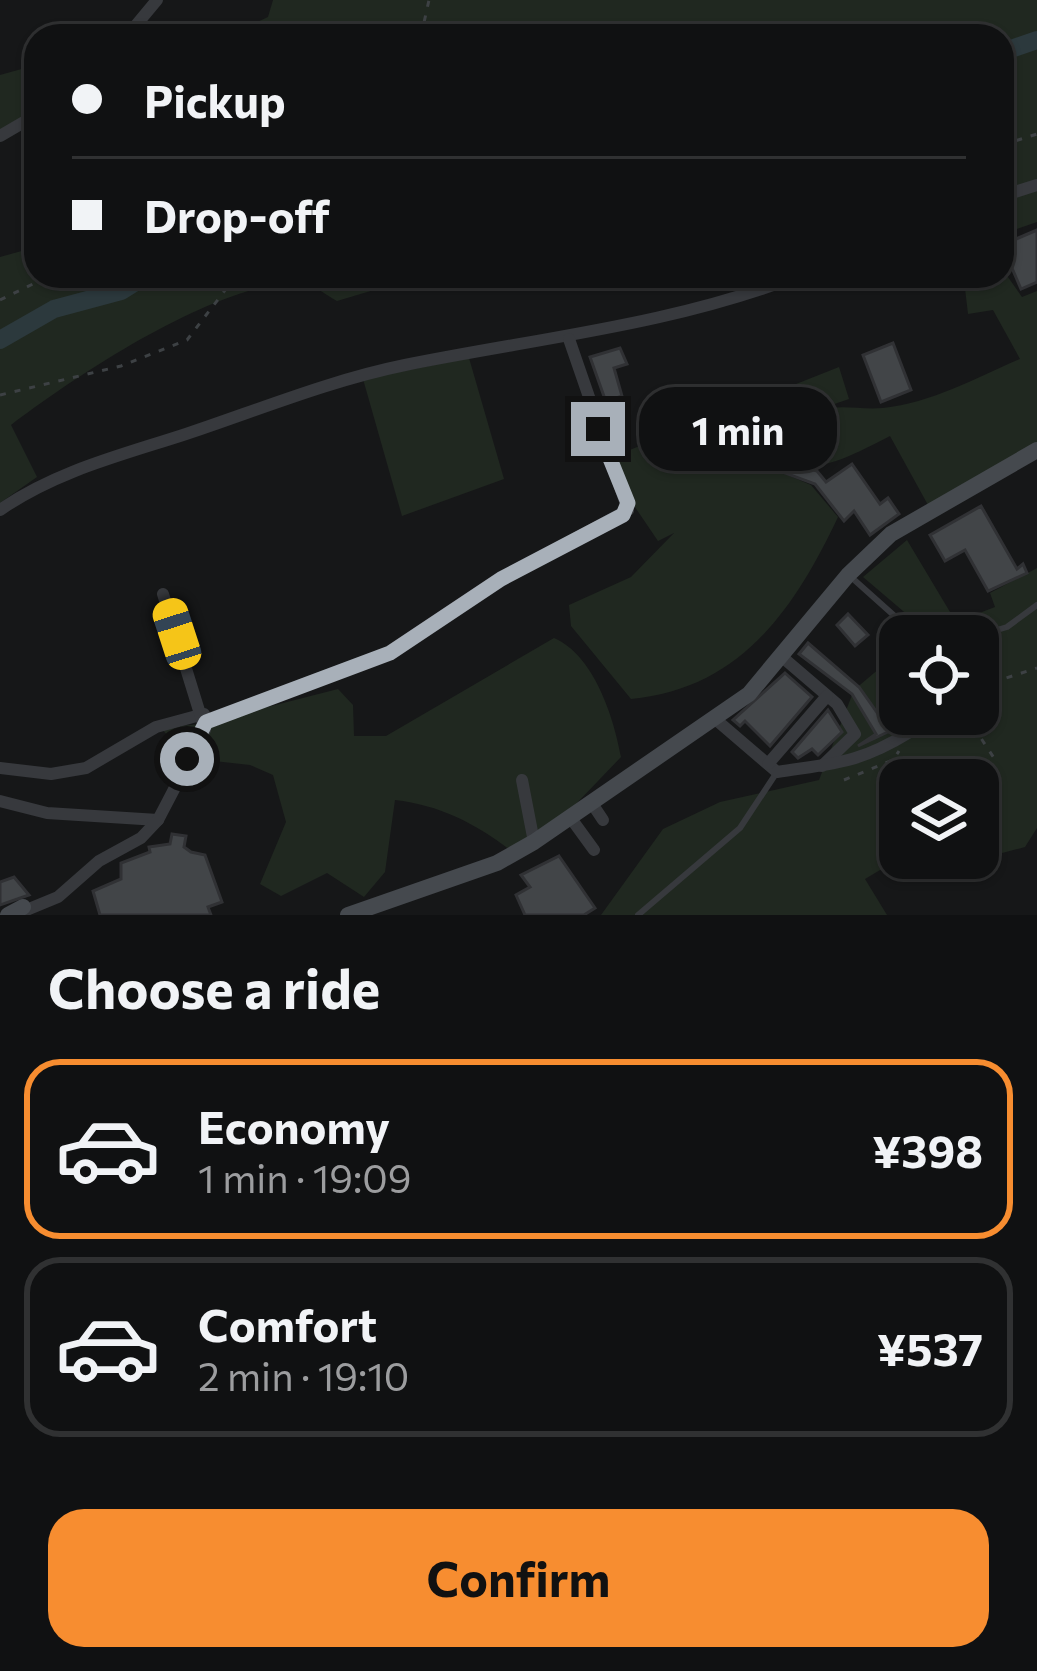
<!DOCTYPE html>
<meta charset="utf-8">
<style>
body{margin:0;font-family:Commissioner,sans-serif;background:#1e1f20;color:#f1f3f6;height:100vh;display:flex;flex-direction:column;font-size:45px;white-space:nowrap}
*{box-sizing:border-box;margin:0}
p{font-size:39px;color:#9c9d9f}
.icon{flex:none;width:66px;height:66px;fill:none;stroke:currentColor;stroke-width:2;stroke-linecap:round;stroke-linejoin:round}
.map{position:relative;height:915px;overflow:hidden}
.drawer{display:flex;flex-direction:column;background:#101112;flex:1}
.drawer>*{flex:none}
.banner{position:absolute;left:24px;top:24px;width:990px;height:264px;border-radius:36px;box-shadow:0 3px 9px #0004,0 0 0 3px #303132;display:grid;align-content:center;height:264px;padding:0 48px;background:#101112}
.controls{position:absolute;left:879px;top:615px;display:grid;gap:24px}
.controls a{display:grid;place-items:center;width:120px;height:120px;border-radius:24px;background:#101112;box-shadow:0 3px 9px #0004,0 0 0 3px #303132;font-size:60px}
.end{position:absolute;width:54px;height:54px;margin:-27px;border:15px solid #a8b0b9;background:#111;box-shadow:0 0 0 6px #111}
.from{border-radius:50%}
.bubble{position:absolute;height:84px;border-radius:36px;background:#101112;box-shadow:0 3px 9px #0004,0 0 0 3px #303132;font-size:39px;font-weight:700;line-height:84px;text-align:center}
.car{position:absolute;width:36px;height:72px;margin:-36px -18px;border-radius:15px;box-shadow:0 0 9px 3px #0007;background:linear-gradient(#f5c518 24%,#345 0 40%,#f5c518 0 76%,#345 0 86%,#f5c518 0)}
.banner b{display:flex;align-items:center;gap:42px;height:114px;font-size:45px}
.banner b+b{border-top:3px solid #303132}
.banner i{width:30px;height:30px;background:#f1f3f6}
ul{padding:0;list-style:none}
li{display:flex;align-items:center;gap:36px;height:180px;margin:0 24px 18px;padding:0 24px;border:6px solid #303132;border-radius:36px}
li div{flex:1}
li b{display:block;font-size:45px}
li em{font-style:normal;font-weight:700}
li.selected{border-color:#f78d30}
li>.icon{width:108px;height:108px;stroke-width:1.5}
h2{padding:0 48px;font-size:54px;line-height:144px}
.button{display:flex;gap:24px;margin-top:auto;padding:24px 48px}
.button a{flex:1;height:138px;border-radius:36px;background:#f78d30;color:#111;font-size:48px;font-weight:700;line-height:138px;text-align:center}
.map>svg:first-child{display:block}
</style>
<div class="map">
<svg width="1037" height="915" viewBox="0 0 1037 915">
<rect width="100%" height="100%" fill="#161718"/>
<!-- green -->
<g fill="#202820">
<path d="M273 0H1037V222L1002 234V36H227L268 17Z"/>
<path d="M36 65V120L0 142V75Z"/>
<path d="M36 247V276H421L337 301C326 295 310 282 297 282 213 285 78 374 11 425L37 477 0 503V257Z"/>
<path d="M1003 270 1022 297 1037 291V444L928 505 890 436C820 472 810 477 738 439L742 435 736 438 747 458 811 485 838 517C794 610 740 689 631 699L571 626 569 605 631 577 674 533 658 541 622 488 617 455 839 367 849 399 817 410C844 404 859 410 883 408 932 403 976 378 1020 359L993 310 968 314 964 280 1002 276Z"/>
<path d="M469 358 504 479 402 516 363 379Z"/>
<path d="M907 540 956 622 995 607 990 593 1037 568V828L1025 847 954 866 946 858H978V780H900V858L865 879 887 915H601L663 829 720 802 819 780 854 690 900 651V714H978V636H917L923 628 863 577Z"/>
<path d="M554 638C594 655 614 718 621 757L553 828 510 850C475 823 439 805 395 800L385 872 364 897 327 873 281 896 260 884 286 822 273 775 250 765 187 758 161 728 201 724 338 689 353 705 354 736H386Z"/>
</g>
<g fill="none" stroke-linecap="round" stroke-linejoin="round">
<!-- river -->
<g stroke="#2c393d" stroke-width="18">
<path d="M1002 52 1037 40"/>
<path d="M0 340 54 309 121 291 145 276"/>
</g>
</g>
<!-- building -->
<g fill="#424548" stroke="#303134" stroke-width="3">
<path d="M1037 230V282L1021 289 1002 245Z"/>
<path d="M893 343 911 390 881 402 863 355Z"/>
<path d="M620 348 627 364 614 368 622 396 606 402 590 357Z"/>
<path d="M762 451 817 471 826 482 852 464 880 504 888 498 899 514 870 535 854 511 844 521 815 484 758 463Z"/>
<path d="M981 506 1017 569 1023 564 1027 573 988 591 965 550 945 561 930 535Z"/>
<path d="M848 614 868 635 855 646 837 625Z"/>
<path d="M808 643 859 687 890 731 858 746 876 734 852 694 799 654Z"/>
<path d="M785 673 812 697 770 746 745 721 740 726 733 720Z"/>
<path d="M828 710 842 732 818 755 812 749 798 758 792 752Z"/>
<path d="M172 834 186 836 184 847 191 852 205 855 222 902 208 907 211 915H100L93 891 121 879V863L150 852 149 847 170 844Z"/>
<path d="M559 856 595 908 584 915H525L516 895 530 887 521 875Z"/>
<path d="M14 877 29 895 0 905V882Z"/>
</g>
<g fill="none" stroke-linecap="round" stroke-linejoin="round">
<!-- path -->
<g stroke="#3d4144" stroke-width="3" stroke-dasharray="6 9" stroke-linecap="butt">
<path d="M421 36 429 0"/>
<path d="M1002 145 1037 134"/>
<path d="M0 300 37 282 70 276"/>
<path d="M0 395 121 366 187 340 236 276"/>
<path d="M978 687 1037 668"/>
<path d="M965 714 996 761"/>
<path d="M844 780 893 760 899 751"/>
</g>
<!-- lane -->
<g stroke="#37393d" stroke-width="6">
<path d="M851 577 917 636"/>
<path d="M977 636 1007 627 1037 605"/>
<path d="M638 915 740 828 777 772"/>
</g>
<!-- street -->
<g stroke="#37393d" stroke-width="12">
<path d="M127 36 157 0"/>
<path d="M0 136 36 115"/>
<path d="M1002 196 1037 185"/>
<path d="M0 510C56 471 122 455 186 434 258 410 331 380 405 365 538 338 671 325 798 276"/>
<path d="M781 656 837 704 855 734 822 766"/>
<path d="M714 718 777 772C835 763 858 764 910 732"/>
<path d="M206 722 390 653 501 579 628 510 569 339"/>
<path d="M768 764 827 696"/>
<path d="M0 768 51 774 86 768 156 727 204 714"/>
<path d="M522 780 534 842"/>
<path d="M0 801 47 813 158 820"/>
<path d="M591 802 603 820"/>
<path d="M570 817 594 850"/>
<path d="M24 911 58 897 99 861 141 838 158 820 205 730 163 594"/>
</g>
<!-- secondary -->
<g stroke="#45494e" stroke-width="16">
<path d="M8 915 23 907"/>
<path d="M348 915 497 863 534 842 749 694 848 575 891 534 1037 450"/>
</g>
</g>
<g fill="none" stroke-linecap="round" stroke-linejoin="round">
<!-- route -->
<path stroke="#a8b0b9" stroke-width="15" d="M187 759 206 722 390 653 501 579 623 515 628 503 598 429"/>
</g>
</svg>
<div class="controls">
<a><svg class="icon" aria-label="locate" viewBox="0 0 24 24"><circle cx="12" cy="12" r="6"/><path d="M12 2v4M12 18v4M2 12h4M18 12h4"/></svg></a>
<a><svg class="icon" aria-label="layers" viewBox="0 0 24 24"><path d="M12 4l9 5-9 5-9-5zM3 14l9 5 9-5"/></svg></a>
</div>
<i class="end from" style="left:187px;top:759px"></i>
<i class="end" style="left:598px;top:429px"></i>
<div class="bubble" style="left:639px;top:387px;width:198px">1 min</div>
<i class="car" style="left:177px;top:634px;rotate:342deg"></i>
<div class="banner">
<b><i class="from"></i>Pickup</b>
<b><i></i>Drop-off</b>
</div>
</div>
<section class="drawer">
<h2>Choose a ride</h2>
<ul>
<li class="selected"><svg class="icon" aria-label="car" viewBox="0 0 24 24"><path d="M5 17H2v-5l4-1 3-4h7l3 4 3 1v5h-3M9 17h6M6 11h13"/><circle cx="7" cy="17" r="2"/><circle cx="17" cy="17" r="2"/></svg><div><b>Economy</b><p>1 min · 19:09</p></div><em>¥398</em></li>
<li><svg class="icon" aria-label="car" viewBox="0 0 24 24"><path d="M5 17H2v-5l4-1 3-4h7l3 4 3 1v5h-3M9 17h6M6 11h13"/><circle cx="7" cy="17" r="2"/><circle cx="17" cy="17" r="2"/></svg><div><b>Comfort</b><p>2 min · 19:10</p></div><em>¥537</em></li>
</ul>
<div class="button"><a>Confirm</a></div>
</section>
